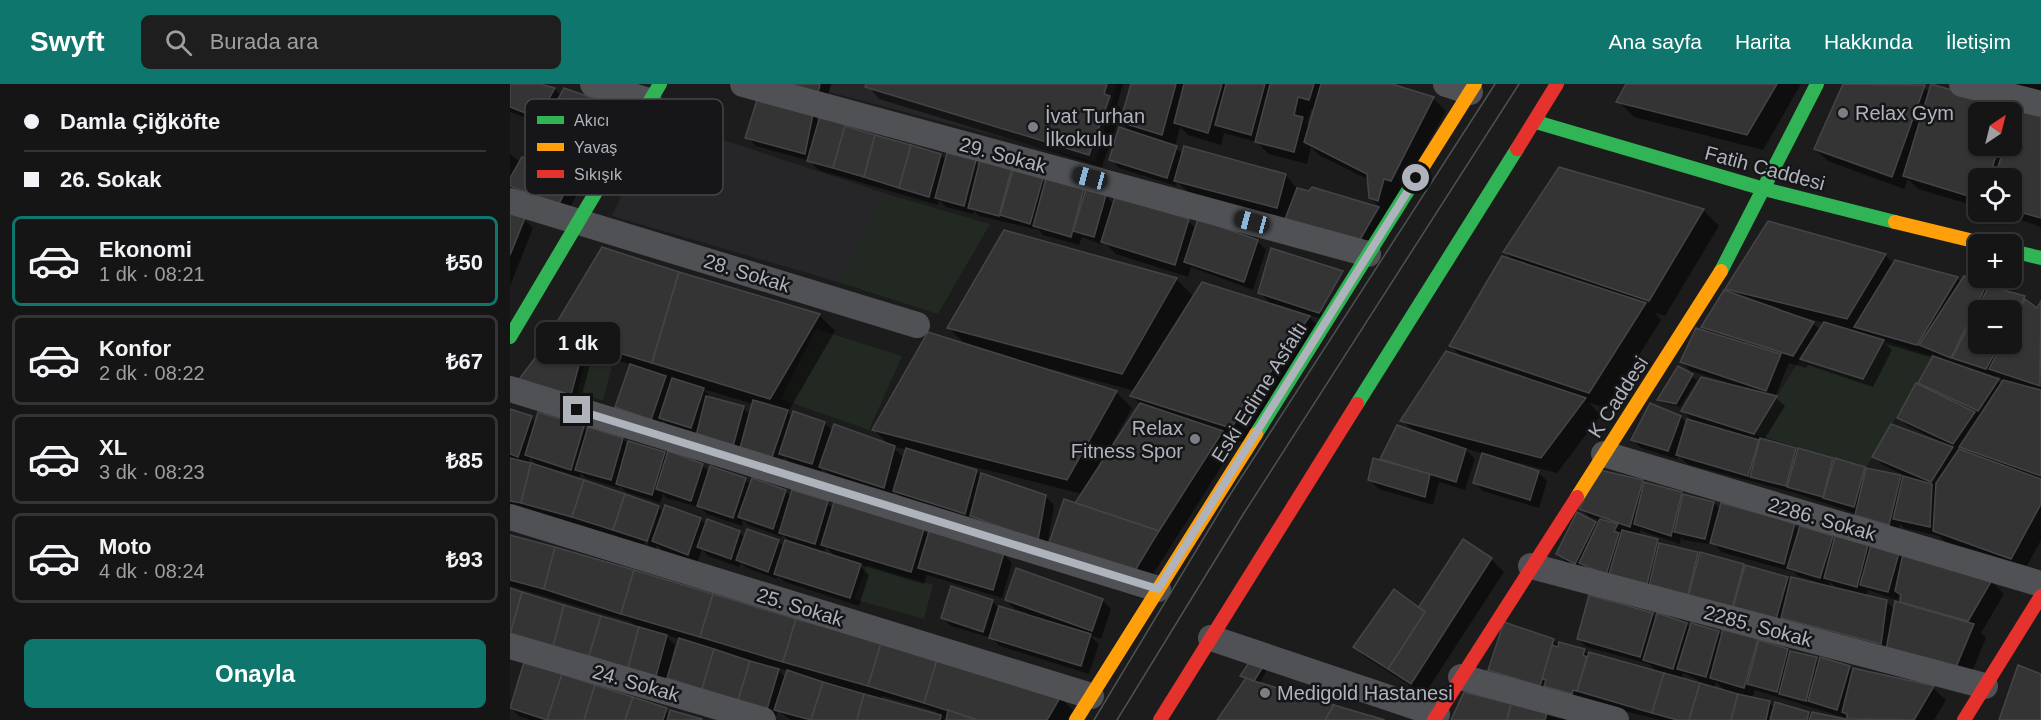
<!DOCTYPE html>
<html lang="tr">
<meta charset="utf-8">
<style>
body{margin:0;font-family:Arial,sans-serif;background:#1e1e1e;color:#f1f3f6;height:100vh;display:flex;flex-direction:column;font-size:22px;white-space:nowrap}
*{box-sizing:border-box;margin:0}
p{font-size:20px;color:#9d9fa0}
.icon{flex:none;width:33px;height:33px;fill:none;stroke:currentColor;stroke-width:2;stroke-linecap:round;stroke-linejoin:round}
.map{position:relative;flex:1;overflow:hidden}
.panel{display:flex;flex-direction:column;background:#151515;width:510px}
.panel>*{flex:none}
.hud{display:grid;align-content:center;height:132px;padding:0 24px;background:#151515}
.needle{width:39px;rotate:35deg}
.fabs{position:absolute;left:1458px;top:18px;display:grid;gap:12px}
.fabs a{display:grid;place-items:center;width:54px;height:54px;border-radius:9px;background:#151515;box-shadow:0 2px 4px #0004,0 0 0 2px #343434;font-size:30px}
.end{position:absolute;width:27px;height:27px;margin:-14px;border:8px solid #aeb3bc;background:#111;box-shadow:0 0 0 3px #111}
.from{border-radius:50%}
.bubble{position:absolute;height:42px;border-radius:9px;background:#151515;box-shadow:0 2px 4px #0004,0 0 0 2px #343434;font-size:20px;font-weight:800;line-height:42px;text-align:center}
.car{position:absolute;width:18px;height:36px;margin:-18px -9px;border-radius:8px;box-shadow:0 0 4px 2px #0007;background:linear-gradient(#222 24%,#8ab4d8 0 40%,#222 0 76%,#8ab4d8 0 86%,#222 0)}
.hud b{display:flex;align-items:center;gap:21px;height:57px;font-size:22px}
.hud b+b{border-top:2px solid #343434}
.hud i{width:15px;height:15px;background:#f1f3f6}
ul{padding:0;list-style:none}
li{display:flex;align-items:center;gap:18px;height:90px;margin:0 12px 9px;padding:0 12px;border:3px solid #343434;border-radius:9px}
li div{flex:1}
li b{display:block;font-size:22px}
li em{font-style:normal;font-weight:800}
li.active{border-color:#0f766e}
li>.icon{width:54px;height:54px;stroke-width:1.5}
.cta{display:flex;gap:12px;margin-top:auto;padding:12px 24px}
.cta a{flex:1;height:69px;border-radius:9px;background:#0f766e;color:#fff;font-size:24px;font-weight:800;line-height:69px;text-align:center}
header{display:flex;align-items:center;gap:36px;box-sizing:border-box;height:84px;padding:0 30px;background:#0f766e;color:#fff}
header strong{font-size:28px}
nav{display:flex;gap:33px;margin-inline-start:auto;font-size:21px}
.search{width:420px;height:54px;background:#1e1e1e;display:flex;align-items:center;gap:15px;box-sizing:border-box;padding:0 21px;border-radius:9px;color:#9d9fa0;font-size:22px}
main{display:flex;flex:1;min-height:0}
.map>svg:first-child{display:block}
</style>
<header>
<strong>Swyft</strong>
<div class="search"><svg class="icon" aria-label="search" viewBox="0 0 24 24"><circle cx="10" cy="10" r="6"/><path d="M15 15l6 6"/></svg>Burada ara</div>
<nav><a>Ana sayfa</a><a>Harita</a><a>Hakkında</a><a>İletişim</a></nav>
</header>
<main>
<section class="panel">
<div class="hud">
<b><i class="from"></i>Damla Çiğköfte</b>
<b><i></i>26. Sokak</b>
</div>
<ul>
<li class="active"><svg class="icon" aria-label="car" viewBox="0 0 24 24"><path d="M5 17H2v-5l4-1 3-4h7l3 4 3 1v5h-3M9 17h6M6 11h13"/><circle cx="7" cy="17" r="2"/><circle cx="17" cy="17" r="2"/></svg><div><b>Ekonomi</b><p>1 dk · 08:21</p></div><em>₺50</em></li>
<li><svg class="icon" aria-label="car" viewBox="0 0 24 24"><path d="M5 17H2v-5l4-1 3-4h7l3 4 3 1v5h-3M9 17h6M6 11h13"/><circle cx="7" cy="17" r="2"/><circle cx="17" cy="17" r="2"/></svg><div><b>Konfor</b><p>2 dk · 08:22</p></div><em>₺67</em></li>
<li><svg class="icon" aria-label="car" viewBox="0 0 24 24"><path d="M5 17H2v-5l4-1 3-4h7l3 4 3 1v5h-3M9 17h6M6 11h13"/><circle cx="7" cy="17" r="2"/><circle cx="17" cy="17" r="2"/></svg><div><b>XL</b><p>3 dk · 08:23</p></div><em>₺85</em></li>
<li><svg class="icon" aria-label="car" viewBox="0 0 24 24"><path d="M5 17H2v-5l4-1 3-4h7l3 4 3 1v5h-3M9 17h6M6 11h13"/><circle cx="7" cy="17" r="2"/><circle cx="17" cy="17" r="2"/></svg><div><b>Moto</b><p>4 dk · 08:24</p></div><em>₺93</em></li>
</ul>
<div class="cta"><a>Onayla</a></div>
</section>
<div class="map">
<svg width="1531" height="636" viewBox="0 0 1531 636">
<rect width="100%" height="100%" fill="#1c1c1c"/>
<!-- built -->
<g fill="#262628">
<path d="M321 0H607L585 78 319 8Z"/>
<path d="M147 34 377 110 328 198 102 132Z"/>
</g>
<!-- green -->
<g fill="#222922">
<path d="M377 110 480 140 428 230 328 198Z"/>
<path d="M306 245 392 272 359 346 271 315Z"/>
<path d="M1374 256 1423 272 1356 384 1244 350 1290 275 1353 295Z"/>
<path d="M77 272 103 279 93 316 67 310Z"/>
<path d="M357 481 423 501 414 535 344 515Z"/>
</g>
<!-- shadow -->
<g fill="#0007" fill-rule="evenodd">
<path d="M0 0H24L45 5 51 12 107 25 115 33 99 59 49 40 42 33 39 39 83 59 92 68 78 99 34 79 26 70 38 42 0 28Z"/>
<path d="M257 0H321L316 17Z"/>
<path d="M357 0H613L607 21 612 26 592 83 369 15Z"/>
<path d="M622 0H877L923 14 936 27 857 167 679 109 667 98 666 102 609 84 601 75 623 50 611 38ZM801 25 805 26 801 43 797 39ZM670 43 678 51 711 61 714 49 747 58 759 70 797 80 801 63 809 71 859 96 860 113 872 125 788 106 776 91 673 70 665 63Z"/>
<path d="M1118 0H1291L1253 66 1124 33 1108 17Z"/>
<path d="M1334 0H1406L1420 8 1500 24 1506 30 1507 27 1531 33V143L1488 128H1502V94H1468V123L1408 105 1398 95 1394 105 1318 77 1305 65ZM1468 28H1502V62H1468Z"/>
<path d="M1507 0H1531V7Z"/>
<path d="M303 31 310 38 335 41 339 45 431 71 436 77 465 78 470 83 501 86 532 96 536 100 596 112 604 120 678 137 686 145 747 157 756 166 743 206 681 183 678 193 606 170 594 158 593 161 572 153 569 161 533 151 529 146 469 132 464 127 463 130 436 123 429 116 428 121 308 86 300 77 246 62 237 53Z"/>
<path d="M0 70 10 78 12 75 61 95 70 104 58 128 0 105Z"/>
<path d="M1193 126 1209 142 1155 232 1145 229 1151 236 1096 324 1079 319 1091 331 1047 389 1006 378V381L1028 388 1037 397 1029 424 973 407 965 399 974 370 954 364 965 375 955 406 929 398 923 421 869 405 860 396 888 343 904 348 892 336 953 274 941 262 1005 178 995 168Z"/>
<path d="M0 129 14 135 23 144 0 202Z"/>
<path d="M1259 138 1375 171 1384 180 1447 194 1451 199 1454 194 1480 205 1514 214 1528 226 1531 220V456L1514 487 1437 460 1429 452 1394 444 1390 440 1388 449 1356 440 1347 430 1285 409 1177 380 1168 371 1167 375 1131 364 1122 355 1141 321 1171 333 1177 340 1184 338 1173 327 1215 301 1216 298 1181 287 1172 278 1199 249 1192 243 1223 211 1217 205ZM1468 226H1502V260H1468ZM1292 233 1315 239 1310 246 1303 239 1292 235ZM1376 260 1420 273 1422 270 1425 272 1389 334 1398 342 1427 356 1426 358 1364 372 1373 381 1405 397 1289 366 1288 368 1254 356 1275 322 1265 313 1279 279 1296 284 1298 281 1363 303 1382 266ZM1487 291 1494 298 1492 300 1485 295Z"/>
<path d="M762 166 818 237 796 230 815 249 738 360 717 353 725 361 637 500 566 421 572 410 445 378 444 380 466 387 472 393 535 412 544 421 537 464 470 440 464 434 463 438 394 416 384 406 382 412 320 391 312 384 311 388 280 379 274 373 271 381 160 343 153 336 150 344 116 332 107 323 122 281 56 261 43 248 309 231 325 247 278 328 283 333 314 339 323 347 381 363 364 346 456 261 439 244 666 195 684 213 763 222 750 209ZM541 285 625 307 622 312 631 321 604 362 602 360 622 324 606 308 540 288ZM193 305 243 320 240 331 233 324 202 314ZM382 362 397 366 395 375Z"/>
<path d="M71 272 80 281 69 322 18 307Z"/>
<path d="M1168 284 1187 296 1170 323 1153 319 1149 315Z"/>
<path d="M0 327 21 334 26 339 73 344 78 348 113 355 119 361 192 381 199 388 235 396 241 401 243 396 276 408 281 413 317 419 323 425 413 446 419 452 494 470 502 479 492 514 417 491 414 500 348 480 359 491 349 522 275 498 268 492 267 495 237 484 231 479 229 483 198 472 192 465 187 479 152 466 147 461 146 465 137 462 149 426H146L134 461 0 423ZM20 374 29 383 18 380ZM50 387 70 394 71 389 76 394 109 404 110 402 116 408 150 419 153 410 157 414 191 424 197 430 232 442 233 436 239 441 272 453 273 451 282 460 274 463 268 457 235 454 229 448 197 441 190 435 154 429 148 423 49 390ZM316 463 327 474 313 470Z"/>
<path d="M1132 397 1204 419 1211 426 1284 441 1290 447 1358 462 1361 466 1388 470 1393 475 1481 497 1494 510 1471 549 1476 554 1459 595 1057 479 1048 470 1068 430 1088 442 1091 437 1080 433 1071 424ZM1131 445 1134 448 1170 460 1171 453 1174 456 1205 461 1211 468 1284 488 1288 492 1313 500 1312 502 1281 498 1277 494 1152 461 1147 456 1129 452ZM1320 498 1328 506 1319 504ZM1358 506 1387 516V518L1389 509 1392 512 1391 520 1385 526 1377 518 1356 513Z"/>
<path d="M0 452 550 613 563 626 557 636H437L430 631 435 636H281L268 627 266 633 167 603 157 592 155 600 0 505 127 543 121 538 0 502ZM155 551 171 555 165 574 162 573 165 561ZM265 583 278 587 276 594ZM372 612 425 627 429 632 371 615Z"/>
<path d="M981 475 994 488 914 611 854 572 845 563 909 526Z"/>
<path d="M496 516H592L601 525 591 555 579 551 589 560 579 590 490 562 482 554 441 542 432 533 482 517 488 523 517 532 518 529 505 525Z"/>
<path d="M1142 530 1147 534 1177 540 1180 544 1182 540 1209 549 1213 553 1247 556 1306 575 1310 579 1339 583 1343 587 1423 604 1436 616 1424 636H1343L1245 606 1242 614 1259 619 1265 624 1332 636H1150L988 595 979 586 1043 556 1049 562 1074 567 1079 572 1147 588 1139 580 1077 563 1068 555ZM1173 589 1188 596V599L1172 595ZM1206 598 1215 607 1204 604Z"/>
<path d="M743 576 759 583 749 600 869 636H709L736 596 732 592Z"/>
<path d="M955 610 1058 636H943Z"/>
<path d="M0 623 156 626 160 630 192 636H21L9 632Z"/>
</g>
<!-- building -->
<g fill="#343434" stroke="#444548" stroke-width="1.5">
<path d="M0 0H30L45 4 28 34 0 23Z"/>
<path d="M279 0H310L308 9Z"/>
<path d="M356 0H597L594 10 600 12 579 71 355 3Z"/>
<path d="M621 0H666L652 51 610 38Z"/>
<path d="M674 0H712L698 49 664 39Z"/>
<path d="M716 0H755L741 51 705 41Z"/>
<path d="M760 0H804L799 16 788 13 784 31 793 33 784 68 745 58Z"/>
<path d="M811 0H882L924 13 881 97 874 95 868 117 859 114 857 90 794 58Z"/>
<path d="M1116 0H1267L1237 51 1106 18Z"/>
<path d="M1333 0 1415 1 1382 93 1304 65Z"/>
<path d="M1421 0 1501 23 1499 28H1468V62H1489L1479 94H1468V115L1393 92Z"/>
<path d="M54 4 108 23 90 51 39 32Z"/>
<path d="M248 13 303 30 295 70 235 54Z"/>
<path d="M1506 25 1531 32V134L1502 126V94H1484L1495 62H1502V39Z"/>
<path d="M310 32 336 39 323 84 297 77Z"/>
<path d="M335 42 365 51 354 93 323 84Z"/>
<path d="M609 43 667 62 657 94 599 76Z"/>
<path d="M365 51 401 61 389 104 354 93Z"/>
<path d="M401 61 431 70 419 113 389 104Z"/>
<path d="M674 62 776 90 767 124 664 97Z"/>
<path d="M437 69 466 76 454 122 425 114Z"/>
<path d="M12 73 61 94 49 120 0 102V94Z"/>
<path d="M470 76 502 84 489 132 458 124Z"/>
<path d="M1049 83 1194 125 1139 217 993 168Z"/>
<path d="M503 86 533 94 520 140 490 131Z"/>
<path d="M536 94 574 104 561 153 523 142Z"/>
<path d="M802 103 869 123 848 159 775 135 787 104 799 107Z"/>
<path d="M576 105 596 111 584 153 563 147Z"/>
<path d="M605 113 679 135 665 181 591 158Z"/>
<path d="M0 128 15 134 0 171Z"/>
<path d="M688 135 748 156 734 198 674 178Z"/>
<path d="M1258 137 1376 170 1337 235 1215 205Z"/>
<path d="M494 146 667 194 612 290 437 244Z"/>
<path d="M92 163 169 188 142 279 41 248Z"/>
<path d="M761 164 833 187 809 229 748 209Z"/>
<path d="M992 172 1136 219 1079 309 939 262Z"/>
<path d="M1385 176 1448 193 1407 261 1344 243Z"/>
<path d="M169 188 310 230 260 315 142 279Z"/>
<path d="M1454 192 1477 200 1441 274 1409 261Z"/>
<path d="M692 198 800 232 721 344 620 312Z"/>
<path d="M1479 202 1515 212 1502 238V226H1468V260H1490L1476 285 1442 274Z"/>
<path d="M1214 206 1304 238 1283 272 1191 243Z"/>
<path d="M1515 215 1527 224 1531 217 1530 302 1479 285 1492 260H1502V241Z"/>
<path d="M1314 238 1374 256 1353 295 1290 275Z"/>
<path d="M1186 244 1271 270 1256 307 1170 278Z"/>
<path d="M418 248 607 307 557 396 362 346Z"/>
<path d="M37 258 72 270 60 314 7 298Z"/>
<path d="M936 267 1076 314 1031 374 890 337Z"/>
<path d="M1423 272 1489 295 1468 327 1408 299Z"/>
<path d="M120 280 156 292 141 336 105 323Z"/>
<path d="M1168 282 1183 290 1166 320 1147 316Z"/>
<path d="M1191 293 1267 312 1244 350 1171 327Z"/>
<path d="M162 294 194 304 181 344 149 334Z"/>
<path d="M1493 296 1531 306V392L1449 363Z"/>
<path d="M1406 299 1465 328 1443 360 1387 334Z"/>
<path d="M196 312 234 322 223 362 186 352Z"/>
<path d="M243 316 278 326 262 373 230 364Z"/>
<path d="M630 319 713 347 649 447 565 419Z"/>
<path d="M1140 319 1171 332 1158 367 1121 356Z"/>
<path d="M0 325 22 332 8 373 0 370Z"/>
<path d="M283 327 315 338 302 380 269 370Z"/>
<path d="M28 328 74 342 61 386 15 371Z"/>
<path d="M1177 335 1249 356 1238 392 1166 371Z"/>
<path d="M324 340 385 362 374 404 309 383Z"/>
<path d="M1381 340 1443 363 1421 398 1362 373Z"/>
<path d="M887 341 956 365 946 398 870 375Z"/>
<path d="M78 343 113 354 101 396 65 386Z"/>
<path d="M1250 354 1286 364 1276 402 1240 393Z"/>
<path d="M118 357 155 368 142 411 106 400Z"/>
<path d="M396 364 467 386 455 430 383 407Z"/>
<path d="M1288 364 1323 374 1313 413 1277 403Z"/>
<path d="M1449 365 1531 395V420L1501 475 1423 447 1426 399Z"/>
<path d="M158 367 193 380 181 417 146 405Z"/>
<path d="M972 369 1029 387 1020 416 963 399Z"/>
<path d="M0 374 21 379 11 419 0 417Z"/>
<path d="M863 374 920 390 915 413 858 396Z"/>
<path d="M1325 374 1355 383 1344 423 1313 414Z"/>
<path d="M21 379 74 396 62 433 11 419Z"/>
<path d="M200 382 236 394 223 434 187 422Z"/>
<path d="M1356 384 1391 391 1379 441 1345 431Z"/>
<path d="M1090 386 1133 396 1120 443 1069 425Z"/>
<path d="M471 389 536 411 528 456 460 432Z"/>
<path d="M1393 392 1422 400 1420 443 1383 435Z"/>
<path d="M242 394 276 406 263 445 228 433Z"/>
<path d="M74 396 115 410 103 446 62 433Z"/>
<path d="M1134 398 1172 408 1161 452 1124 440Z"/>
<path d="M282 406 318 417 305 460 269 449Z"/>
<path d="M115 410 149 422 137 457 103 446Z"/>
<path d="M1173 410 1204 418 1195 455 1164 448Z"/>
<path d="M554 415 649 447 624 488 538 462Z"/>
<path d="M324 418 414 445 401 488 311 461Z"/>
<path d="M1211 419 1285 439 1274 480 1200 459Z"/>
<path d="M155 421 191 434 178 471 142 457Z"/>
<path d="M1067 428 1086 438 1065 480 1046 470Z"/>
<path d="M197 435 230 447 221 475 187 463Z"/>
<path d="M1090 435 1108 440 1104 447 1109 449 1096 491 1069 479Z"/>
<path d="M1290 442 1323 452 1310 494 1277 484Z"/>
<path d="M237 445 269 456 258 488 226 476Z"/>
<path d="M1112 446 1148 455 1137 500 1099 490Z"/>
<path d="M419 447 494 469 483 506 408 484Z"/>
<path d="M0 451 45 463 34 505 0 496Z"/>
<path d="M1325 452 1358 461 1347 503 1314 494Z"/>
<path d="M953 455 982 474 901 600 878 585 915 528 908 524Z"/>
<path d="M275 456 351 480 340 514 264 490Z"/>
<path d="M1149 459 1188 468 1178 511 1139 502Z"/>
<path d="M1361 461 1389 469 1378 508 1350 501Z"/>
<path d="M45 463 124 486 111 530 34 505Z"/>
<path d="M1190 468 1234 480 1222 525 1178 513Z"/>
<path d="M1393 470 1482 496 1458 537 1390 518 1391 511 1385 507Z"/>
<path d="M1235 481 1278 493 1266 535 1223 523Z"/>
<path d="M506 484 593 515 582 547 495 516Z"/>
<path d="M124 486 203 510 190 553 111 530Z"/>
<path d="M1281 493 1377 516 1371 560 1271 534Z"/>
<path d="M441 502 483 516 473 548 431 534Z"/>
<path d="M0 504 12 508 0 551Z"/>
<path d="M884 505 915 528 878 585 843 563Z"/>
<path d="M12 508 54 521 43 563 0 551Z"/>
<path d="M203 510 286 535 273 578 190 553Z"/>
<path d="M1079 511 1143 529 1130 573 1067 555Z"/>
<path d="M1385 517 1464 540 1446 583 1376 566Z"/>
<path d="M54 521 91 532 79 572 43 563Z"/>
<path d="M489 522 581 550 571 582 479 554Z"/>
<path d="M1147 529 1177 539 1163 585 1133 576Z"/>
<path d="M91 532 129 543 118 584 79 572Z"/>
<path d="M286 535 371 559 358 602 273 578Z"/>
<path d="M994 538 1044 555 1030 602 978 586Z"/>
<path d="M1181 539 1209 547 1196 593 1167 585Z"/>
<path d="M129 543 157 551 146 592 118 584Z"/>
<path d="M1213 545 1248 555 1234 604 1200 594Z"/>
<path d="M169 554 204 565 192 605 157 594Z"/>
<path d="M1249 556 1278 565 1267 608 1237 600Z"/>
<path d="M1049 558 1075 565 1073 571 1077 573 1067 607 1063 606 1062 610 1034 602 1036 596 1032 595 1042 561 1048 563Z"/>
<path d="M371 559 427 576 414 619 358 602Z"/>
<path d="M204 565 240 577 228 616 192 605Z"/>
<path d="M1280 567 1307 573 1296 617 1269 610Z"/>
<path d="M1079 568 1154 589 1142 629 1067 607Z"/>
<path d="M1310 573 1340 582 1327 626 1298 617Z"/>
<path d="M742 574 756 578 744 597 730 592Z"/>
<path d="M427 576 551 612 537 636H467L414 619Z"/>
<path d="M240 577 269 585 257 625 228 616Z"/>
<path d="M14 578 52 590 37 636 0 624Z"/>
<path d="M1508 581 1531 590V636H1489Z"/>
<path d="M1343 584 1424 602 1404 636 1337 635V630L1332 628Z"/>
<path d="M277 586 313 598 301 636 264 626Z"/>
<path d="M1154 589 1190 599 1179 636H1167L1142 629Z"/>
<path d="M52 590 85 601 74 636H37Z"/>
<path d="M736 594 744 597 824 621 815 636H707Z"/>
<path d="M313 598 354 610 347 636H301Z"/>
<path d="M1190 599 1228 610 1221 636H1179Z"/>
<path d="M85 601 123 613 115 636H74Z"/>
<path d="M954 608 1001 620 997 636H941Z"/>
<path d="M354 610 431 631 430 636H347Z"/>
<path d="M1228 610 1260 617 1256 636H1221Z"/>
<path d="M123 613 157 624 153 636H115Z"/>
<path d="M1265 618 1299 628 1297 636H1260Z"/>
<path d="M1001 620 1037 629 1035 636H997Z"/>
<path d="M824 621 875 636H815Z"/>
<path d="M160 626 192 635V636H157Z"/>
<path d="M438 626 467 636H436Z"/>
<path d="M1302 628 1340 636H1299Z"/>
</g>
<g fill="none" stroke-linecap="round" stroke-linejoin="round">
<!-- street -->
<g stroke="#505155" stroke-width="26">
<path d="M83 0 139 17"/>
<path d="M233 0 858 170"/>
<path d="M936 0 960 8"/>
<path d="M1452 0 1531 20"/>
<path d="M0 117 407 241"/>
<path d="M0 305 648 505"/>
<path d="M1094 370 1531 500"/>
<path d="M0 433 581 612"/>
<path d="M1021 482 1475 602"/>
<path d="M701 554 927 630"/>
<path d="M0 562 253 636"/>
<path d="M951 593 1106 636"/>
</g>
<!-- fast -->
<g stroke="#30b455" stroke-width="14">
<path d="M1026 38 1254 105 1385 138"/>
<path d="M1502 167 1531 174"/>
<path d="M1211 187 1307 0"/>
<path d="M0 253 150 0"/>
<path d="M847 320 1007 65"/>
<path d="M746 350 904 97"/>
</g>
<!-- slow -->
<g stroke="#ff9f0a" stroke-width="14">
<path d="M904 97 965 0"/>
<path d="M1385 138 1476 160"/>
<path d="M1067 413 1211 187"/>
<path d="M566 636 746 350"/>
</g>
<!-- jam -->
<g stroke="#e5322d" stroke-width="14">
<path d="M1007 65 1047 0"/>
<path d="M650 636 847 320"/>
<path d="M924 636 1067 413"/>
<path d="M1454 636 1531 512"/>
</g>
<!-- tram -->
<g stroke="#505153" stroke-width="1.5">
<path d="M584 636 716 417 985 0"/>
<path d="M607 636 734 429 1009 0"/>
</g>
</g>
<g fill="none" stroke-linecap="round" stroke-linejoin="round">
<!-- route -->
<path stroke="#aeb3bc" stroke-width="8" d="M67 326 648 505 906 94"/>
</g>
<!-- markers -->
<g fill="#7b7e84" stroke="#161618" stroke-width="2">
<circle cx="1333" cy="29" r="6"/>
<circle cx="523" cy="43" r="6"/>
<circle cx="685" cy="355" r="6"/>
<circle cx="755" cy="609" r="6"/>
</g>
<g text-anchor="middle" stroke-width="5" stroke-linejoin="round" paint-order="stroke">
<!-- poi labels -->
<g font-size="20" fill="#aeb3bc" stroke="#161618" text-anchor="start">
<text x="1345" y="36">Relax Gym</text>
<text x="535" y="39">İvat Turhan<tspan x="535" dy="23">İlkokulu</tspan></text>
<text x="673" y="351" text-anchor="end">Relax<tspan x="673" dy="23">Fitness Spor</tspan></text>
<text x="767" y="616">Medigold Hastanesi</text>
</g>
<!-- street labels -->
<g font-size="20" fill="#aeb3bc" stroke="#161618">
<text transform="translate(493 71) rotate(15)" y="7">29. Sokak</text>
<text transform="translate(1255 84) rotate(15)" y="7">Fatih Caddesi</text>
<text transform="translate(237 189) rotate(17)" y="7">28. Sokak</text>
<text transform="translate(749 308) rotate(-58)" y="7">Eski Edirne Asfaltı</text>
<text transform="translate(1108 313) rotate(-57)" y="7">K Caddesi</text>
<text transform="translate(1312 435) rotate(16)" y="7">2286. Sokak</text>
<text transform="translate(290 523) rotate(17)" y="7">25. Sokak</text>
<text transform="translate(1248 542) rotate(15)" y="7">2285. Sokak</text>
<text transform="translate(126 599) rotate(16)" y="7">24. Sokak</text>
</g>
</g>
<!-- legend -->
<rect x="15" y="15" width="198" height="96" rx="9" fill="#161618" stroke="#444549" stroke-width="1.5"/>
<rect x="27" y="32" width="27" height="8" fill="#30b455"/>
<rect x="27" y="59" width="27" height="8" fill="#ff9f0a"/>
<rect x="27" y="86" width="27" height="8" fill="#e5322d"/>
<g font-size="16" fill="#aeb3bc">
<text x="64" y="42">Akıcı</text>
<text x="64" y="69">Yavaş</text>
<text x="64" y="96">Sıkışık</text>
</g>
</svg>
<div class="fabs">
<a><svg class="needle" viewBox="-14 -14 28 28"><path d="M0-13l5 13h-10z" fill="#e53935"/><path d="M0 13l5-13h-10z" fill="#9d9fa0"/></svg></a>
<a><svg class="icon" aria-label="locate" viewBox="0 0 24 24"><circle cx="12" cy="12" r="6"/><path d="M12 2v4M12 18v4M2 12h4M18 12h4"/></svg></a>
<a>+</a>
<a>−</a>
</div>
<i class="end from" style="left:906px;top:94px"></i>
<i class="end" style="left:67px;top:326px"></i>
<div class="bubble" style="left:26px;top:238px;width:84px">1 dk</div>
<i class="car" style="left:580px;top:94px;rotate:285deg"></i>
<i class="car" style="left:742px;top:138px;rotate:285deg"></i>
</div>
</main>
